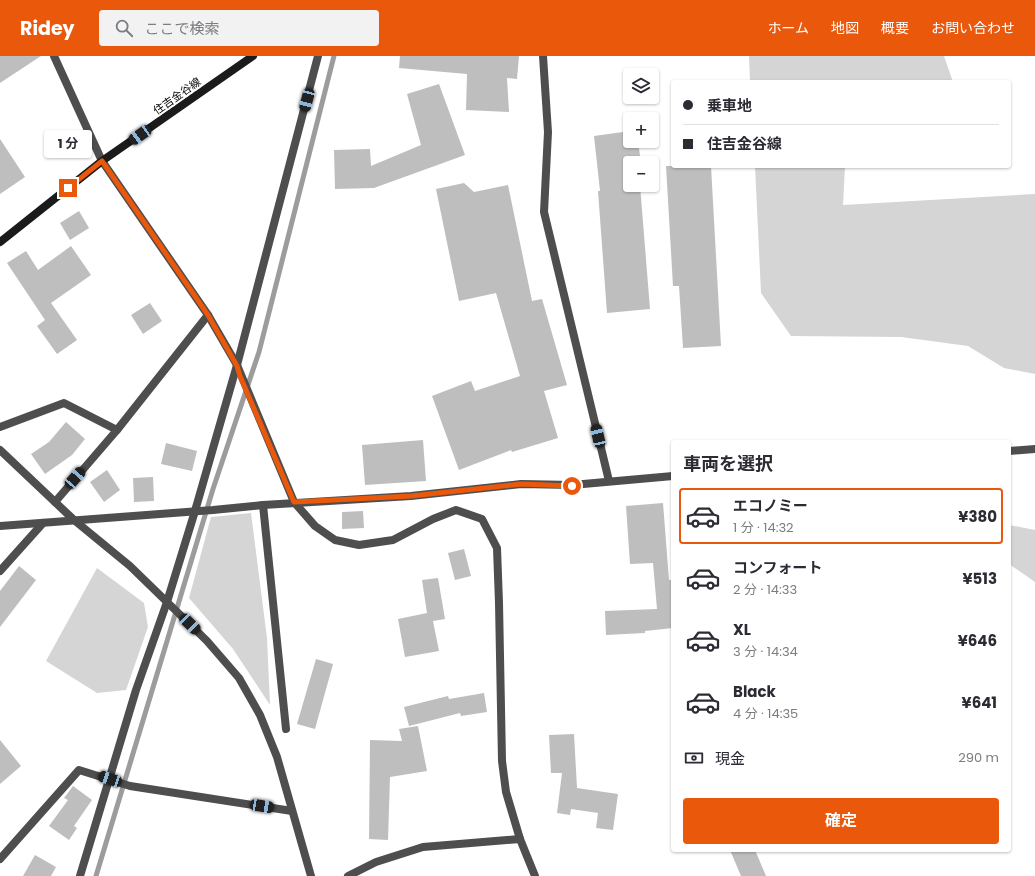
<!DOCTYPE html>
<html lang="ja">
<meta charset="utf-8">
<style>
body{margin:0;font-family:Poppins,"Noto Sans JP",sans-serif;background:#f2f2f3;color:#2b2b33;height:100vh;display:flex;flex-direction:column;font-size:15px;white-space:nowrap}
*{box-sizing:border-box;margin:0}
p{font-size:13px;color:#7c7c81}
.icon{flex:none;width:22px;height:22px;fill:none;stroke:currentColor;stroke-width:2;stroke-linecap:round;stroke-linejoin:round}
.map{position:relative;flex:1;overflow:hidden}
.details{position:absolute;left:671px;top:384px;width:340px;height:412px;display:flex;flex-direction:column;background:#fff;border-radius:4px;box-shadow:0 1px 3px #0004}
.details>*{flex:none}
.top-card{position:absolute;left:671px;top:24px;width:340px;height:88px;border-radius:4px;box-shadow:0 1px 3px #0004;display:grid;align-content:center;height:88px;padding:0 12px;background:#fff}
.tools{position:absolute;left:623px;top:12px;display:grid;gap:8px}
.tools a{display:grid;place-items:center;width:36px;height:36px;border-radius:4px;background:#fff;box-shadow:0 1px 3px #0004;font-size:20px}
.end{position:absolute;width:18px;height:18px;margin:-9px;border:5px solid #ea580c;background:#fff;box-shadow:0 0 0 2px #fff}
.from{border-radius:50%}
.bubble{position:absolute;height:28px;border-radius:4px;background:#fff;box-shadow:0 1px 3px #0004;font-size:13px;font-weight:700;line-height:28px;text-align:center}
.car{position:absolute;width:12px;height:24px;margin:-12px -6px;border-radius:5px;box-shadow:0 0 3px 1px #0007;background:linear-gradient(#222 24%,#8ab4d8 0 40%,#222 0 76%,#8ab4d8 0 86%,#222 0)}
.top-card b{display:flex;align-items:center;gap:14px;height:38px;font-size:15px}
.top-card b+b{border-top:1px solid #e1e1e2}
.top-card i{width:10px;height:10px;background:#2b2b33}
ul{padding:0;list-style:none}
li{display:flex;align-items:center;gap:12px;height:56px;margin:0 8px 6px;padding:0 4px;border:2px solid transparent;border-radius:4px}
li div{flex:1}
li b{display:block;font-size:15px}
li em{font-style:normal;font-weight:700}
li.active{border-color:#ea580c}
li>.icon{width:36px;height:36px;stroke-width:1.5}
h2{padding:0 12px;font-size:18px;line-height:48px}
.pay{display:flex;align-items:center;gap:10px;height:44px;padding:0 12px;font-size:15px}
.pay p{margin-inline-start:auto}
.primary-button{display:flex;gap:8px;margin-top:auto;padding:8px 12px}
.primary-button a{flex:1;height:46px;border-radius:4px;background:#ea580c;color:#fff;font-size:16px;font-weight:700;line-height:46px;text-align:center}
header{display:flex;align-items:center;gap:24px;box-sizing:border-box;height:56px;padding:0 20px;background:#ea580c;color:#fff}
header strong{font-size:19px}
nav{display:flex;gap:22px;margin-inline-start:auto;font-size:14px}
.search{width:280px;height:36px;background:#f2f2f3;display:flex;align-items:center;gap:10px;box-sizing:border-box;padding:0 14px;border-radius:4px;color:#7c7c81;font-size:15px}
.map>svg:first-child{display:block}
</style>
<header>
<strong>Ridey</strong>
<div class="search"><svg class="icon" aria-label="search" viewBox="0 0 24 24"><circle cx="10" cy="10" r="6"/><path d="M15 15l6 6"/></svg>ここで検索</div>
<nav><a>ホーム</a><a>地図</a><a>概要</a><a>お問い合わせ</a></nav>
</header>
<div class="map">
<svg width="1035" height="820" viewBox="0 0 1035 820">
<rect width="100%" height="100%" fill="#fff"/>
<!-- green -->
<g fill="#d5d5d5">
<path d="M749 0H944L953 26H750Z"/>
<path d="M755 110H845L843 149 1035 138V318L1004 312 968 290 901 281 791 280 761 237Z"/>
<path d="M251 457 267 582 270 649 233 593 189 542 211 461Z"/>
<path d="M1009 469 1035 474V526L1009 508Z"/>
<path d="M97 512 144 547 148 571 126 634 97 637 46 605Z"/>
</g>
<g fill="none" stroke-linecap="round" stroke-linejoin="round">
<!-- stream -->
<path stroke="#9c9c9c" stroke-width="5" d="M96 820 213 433 259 296 334 0"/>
</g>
<!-- building -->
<g fill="#bebebe">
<path d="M0 0H41L0 27Z"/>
<path d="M400 0H519L517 23 507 22 509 56 466 54 467 18 399 12Z"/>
<path d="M439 28 465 99 374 132 335 133 334 94 370 93 371 110 421 89 407 38Z"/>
<path d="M630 75V85H638L641 107H630V129H640L650 253 607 257 598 135H600L594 80Z"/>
<path d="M0 83 25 121 0 138Z"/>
<path d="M666 110H711L721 290 683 292 679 230H673Z"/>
<path d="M464 127 474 136 508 129 532 245 542 243 567 329 544 335 558 382 512 396 511 394 459 414 432 340 471 325 475 335 520 320 496 237 459 245 436 133Z"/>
<path d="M79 155 89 172 70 184 60 167Z"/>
<path d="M71 190 91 219 51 247 77 284 57 298 37 270 45 264 7 207 26 195 38 214Z"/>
<path d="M150 247 162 265 143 278 131 259Z"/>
<path d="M66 366 85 383 72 399 45 418 31 398 49 386Z"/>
<path d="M423 384 426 425 365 429 362 389Z"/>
<path d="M166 387 197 395 192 415 161 408Z"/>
<path d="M107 414 120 434 104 446 90 426Z"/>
<path d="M153 421 154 445 134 446 133 422Z"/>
<path d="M663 447 669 524H673V572L645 575V577L606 579 605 555 657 553 653 507 630 508 626 450Z"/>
<path d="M363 455 364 472 342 473V456Z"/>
<path d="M464 493 471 520 455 524 448 497Z"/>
<path d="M19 510 36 524 0 571V535Z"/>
<path d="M438 522 445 563 433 565 439 595 405 601 398 563 427 557 422 524Z"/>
<path d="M316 603 333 608 315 673 297 668Z"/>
<path d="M484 637 487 656 461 660 460 657 409 670 404 651 448 640 449 643Z"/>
<path d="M418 670 427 715 390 721 388 784 369 783 370 684 402 685 399 673Z"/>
<path d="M574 678 577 732 618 738 613 774 596 772 598 757 571 753 570 759 557 757 562 717H551L549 679Z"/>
<path d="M0 684 21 710 0 728Z"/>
<path d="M73 730 92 744 74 770 77 772 69 784 49 770 68 744 64 742Z"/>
<path d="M730 794H755L766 820H741Z"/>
<path d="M35 799 56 811 51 820H23Z"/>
</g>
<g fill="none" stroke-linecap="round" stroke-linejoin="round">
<!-- minor -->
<g stroke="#4e4e4e" stroke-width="8">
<path d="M543 0 548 76 544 156 609 425"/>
<path d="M0 371 64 347 117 374 208 259"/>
<path d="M55 446 117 374"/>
<path d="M294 446 315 470 335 484 359 489 393 484 433 463 456 454 482 463 497 492 499 547 502 705 506 736 520 783 535 820"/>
<path d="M263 449 286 673"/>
<path d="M0 515 43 467"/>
<path d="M0 803 79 714 130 730 292 755"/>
<path d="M80 820 136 634 167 546 195 455 237 309 318 0"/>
<path d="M348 820 376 806 423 791 520 783"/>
</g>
<!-- tertiary -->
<g stroke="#4e4e4e" stroke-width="8">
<path d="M54 0 102 105 208 259 237 309 294 446"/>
<path d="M0 394 74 464 130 510 167 546 207 585 239 622 260 659 277 701 311 820"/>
<path d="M1009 395 1035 393"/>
<path d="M0 470 213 454 263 449 411 440 521 428 572 429 673 420"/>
</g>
<!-- secondary -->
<path stroke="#1b1b1b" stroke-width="8" d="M0 186 102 105 253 0"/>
</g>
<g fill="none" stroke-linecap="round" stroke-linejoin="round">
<!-- route -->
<path stroke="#ea580c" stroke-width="5" d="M68 132 102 105 208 259 237 310 240 320 294 446 411 440 521 428 572 430"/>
</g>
<g text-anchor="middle" stroke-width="3.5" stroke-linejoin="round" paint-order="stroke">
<!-- street labels -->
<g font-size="11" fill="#000" stroke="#fff">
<text transform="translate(177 40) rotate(-35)" y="4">住吉金谷線</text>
</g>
</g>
</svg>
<div class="tools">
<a><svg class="icon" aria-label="layers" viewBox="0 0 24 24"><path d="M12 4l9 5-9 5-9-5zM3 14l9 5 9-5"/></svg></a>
<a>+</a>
<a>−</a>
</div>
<i class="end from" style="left:572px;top:430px"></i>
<i class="end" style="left:68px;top:132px"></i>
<div class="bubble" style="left:44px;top:74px;width:48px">1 分</div>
<i class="car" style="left:307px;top:44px;rotate:195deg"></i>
<i class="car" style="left:140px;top:79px;rotate:235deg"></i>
<i class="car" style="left:598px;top:380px;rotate:347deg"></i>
<i class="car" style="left:75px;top:422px;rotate:41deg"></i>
<i class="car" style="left:190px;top:568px;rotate:134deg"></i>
<i class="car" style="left:110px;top:723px;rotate:288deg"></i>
<i class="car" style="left:262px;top:750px;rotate:99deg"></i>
<div class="top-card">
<b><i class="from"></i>乗車地</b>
<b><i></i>住吉金谷線</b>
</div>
<section class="details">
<h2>車両を選択</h2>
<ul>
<li class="active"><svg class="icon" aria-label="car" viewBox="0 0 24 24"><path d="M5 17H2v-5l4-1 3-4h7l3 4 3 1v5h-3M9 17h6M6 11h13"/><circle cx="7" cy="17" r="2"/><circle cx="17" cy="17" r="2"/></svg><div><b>エコノミー</b><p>1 分 · 14:32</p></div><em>¥380</em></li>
<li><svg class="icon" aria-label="car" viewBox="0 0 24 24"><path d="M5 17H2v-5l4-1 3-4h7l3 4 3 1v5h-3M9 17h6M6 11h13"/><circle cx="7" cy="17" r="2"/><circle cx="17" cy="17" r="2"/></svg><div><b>コンフォート</b><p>2 分 · 14:33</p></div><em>¥513</em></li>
<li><svg class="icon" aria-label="car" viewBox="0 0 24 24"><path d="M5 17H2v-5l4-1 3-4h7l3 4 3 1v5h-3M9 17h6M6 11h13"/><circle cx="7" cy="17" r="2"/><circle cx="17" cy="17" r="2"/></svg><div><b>XL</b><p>3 分 · 14:34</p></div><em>¥646</em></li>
<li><svg class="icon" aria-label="car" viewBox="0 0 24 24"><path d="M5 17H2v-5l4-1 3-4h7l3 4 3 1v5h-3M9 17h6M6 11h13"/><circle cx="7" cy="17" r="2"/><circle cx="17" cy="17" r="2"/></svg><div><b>Black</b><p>4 分 · 14:35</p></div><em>¥641</em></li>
</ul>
<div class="pay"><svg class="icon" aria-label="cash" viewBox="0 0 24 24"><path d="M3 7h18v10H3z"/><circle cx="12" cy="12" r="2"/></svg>現金<p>290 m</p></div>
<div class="primary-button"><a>確定</a></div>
</section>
</div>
